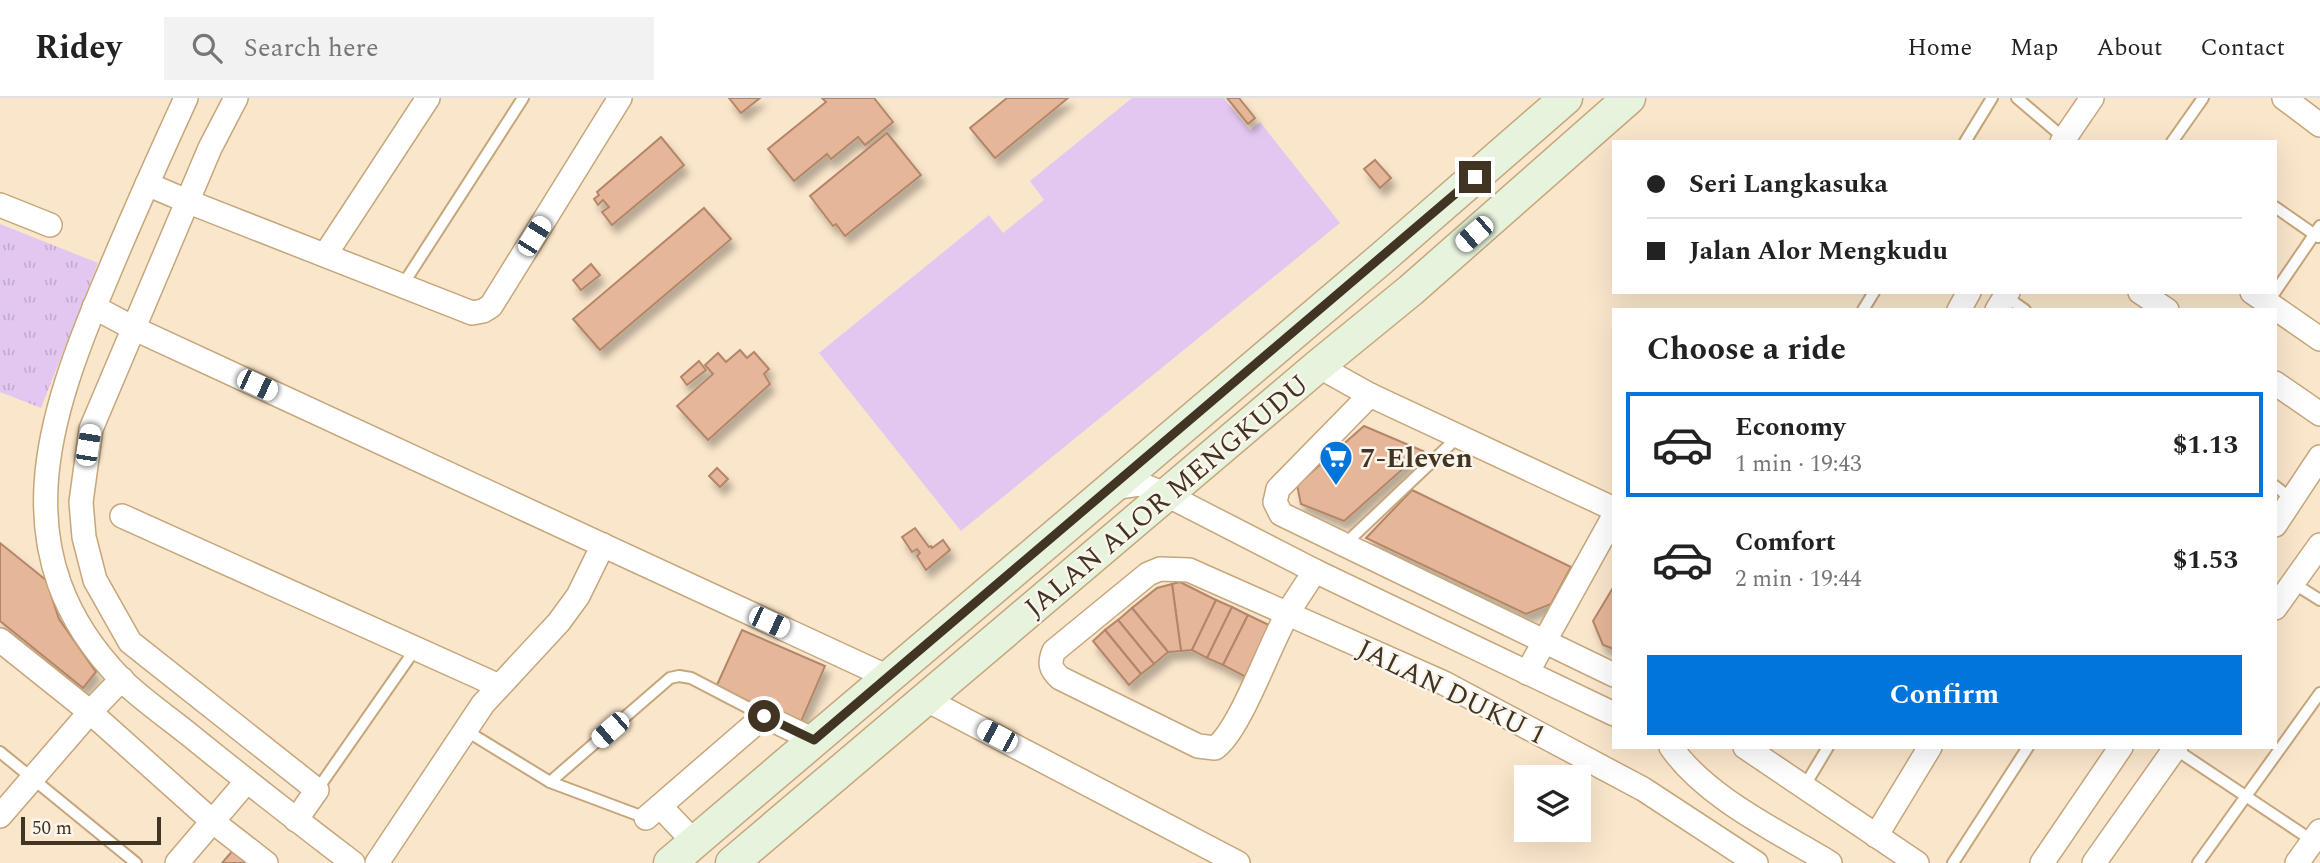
<!DOCTYPE html>
<meta charset="utf-8">
<style>
body{margin:0;font-family:Spectral,serif;background:#f2f2f2;color:#222;height:100vh;display:flex;flex-direction:column;font-size:26px;white-space:nowrap}
*{box-sizing:border-box;margin:0}
p{font-size:23px;color:#767676}
.icon{flex:none;width:38px;height:38px;fill:none;stroke:currentColor;stroke-width:2;stroke-linecap:round;stroke-linejoin:round}
.map{position:relative;flex:1;overflow:hidden}
.side{position:absolute;left:1612px;top:210px;width:665px;height:441px;display:flex;flex-direction:column;background:#fff;border-radius:0px;box-shadow:0 7px 28px #0002}
.side>*{flex:none}
.banner{position:absolute;left:1612px;top:42px;width:665px;height:154px;border-radius:0px;box-shadow:0 7px 28px #0002;display:grid;align-content:center;height:154px;padding:0 35px;background:#fff}
.buttons{position:absolute;left:1514px;top:667px;display:grid;gap:14px}
.buttons a{display:grid;place-items:center;width:77px;height:77px;border-radius:0px;background:#fff;box-shadow:0 7px 28px #0002;font-size:35px}
.scale{position:absolute;left:21px;bottom:18px;width:140px;box-sizing:border-box;padding-left:7px;border:4px solid #413422;border-top:0;font-size:19px;line-height:24px;white-space:nowrap;color:#413422;-webkit-text-stroke:5px #fcf5ec;paint-order:stroke}
.end{position:absolute;width:32px;height:32px;margin:-16px;border:9px solid #413422;background:#fff;box-shadow:0 0 0 4px #fff}
.from{border-radius:50%}
.car{position:absolute;width:21px;height:42px;margin:-21px -10px;border-radius:9px;box-shadow:0 0 5px 2px #0007;background:linear-gradient(#fff 24%,#345 0 40%,#fff 0 76%,#345 0 86%,#fff 0)}
.banner b{display:flex;align-items:center;gap:24px;height:66px;font-size:26px}
.banner b+b{border-top:2px solid #e0e0e0}
.banner i{width:18px;height:18px;background:#222}
ul{padding:0;list-style:none}
li{display:flex;align-items:center;gap:21px;height:105px;margin:0 14px 10px;padding:0 21px;border:4px solid transparent;border-radius:0px}
li div{flex:1}
li b{display:block;font-size:26px}
li em{font-style:normal;font-weight:700}
li.selected{border-color:#0275dd}
li>.icon{width:63px;height:63px;stroke-width:1.5}
h2{padding:0 35px;font-size:32px;line-height:84px}
.primary-button{display:flex;gap:14px;margin-top:auto;padding:14px 35px}
.primary-button a{flex:1;height:80px;border-radius:0px;background:#0275dd;color:#fff;font-size:28px;font-weight:700;line-height:80px;text-align:center}
header{display:flex;align-items:center;gap:42px;box-sizing:border-box;height:98px;padding:0 35px;background:#fff;border-bottom:2px solid #e0e0e0}
header strong{font-size:33px}
nav{display:flex;gap:38px;margin-inline-start:auto;font-size:24px}
.search{width:490px;height:63px;background:#f2f2f2;display:flex;align-items:center;gap:18px;box-sizing:border-box;padding:0 24px;border-radius:0px;color:#767676;font-size:26px}
.map>svg:first-child{display:block}
</style>
<header>
<strong>Ridey</strong>
<div class="search"><svg class="icon" aria-label="search" viewBox="0 0 24 24"><circle cx="10" cy="10" r="6"/><path d="M15 15l6 6"/></svg>Search here</div>
<nav><a>Home</a><a>Map</a><a>About</a><a>Contact</a></nav>
</header>
<div class="map">
<svg width="2320" height="765" viewBox="0 0 2320 765">
<defs>
<pattern id="park-tufts" width="24" height="20" patternUnits="userSpaceOnUse" patternTransform="scale(1.75)"><rect width="24" height="20" fill="#e3c7f1"/><path d="M3 7l-1-3M5 7V3M7 7l1-3M15 17l-1-3M17 17v-4M19 17l1-3" fill="none" stroke="#c4acce"/></pattern>
<filter id="shadow"><feDropShadow dx="4.5" dy="8" stdDeviation="3.5" flood-color="#0004"/></filter>
</defs>
<rect width="100%" height="100%" fill="#fae6cb"/>
<!-- park -->
<path fill="url(#park-tufts)" d="M0 126 98 165 41 310 0 294Z"/>
<!-- garden -->
<path fill="#e3c7f1" d="M1132 0H1224L1250 32 1260 24 1340 125 961 433 819 255 989 117 1003 135 1044 102 1030 83Z"/>
<!-- building -->
<g fill="#e6b698" stroke="#b48669" stroke-width="2" filter="url(#shadow)">
<path d="M729 0H760L741 15Z"/>
<path d="M822 0H874L893 24 865 47 858 39 831 61 827 56 794 83 768 51 826 4Z"/>
<path d="M1007 0H1068L995 60 970 30Z"/>
<path d="M1227 0H1239L1255 20 1248 26Z"/>
<path d="M887 35 921 77 845 138 836 126 833 128 810 98Z"/>
<path d="M661 39 684 67 612 127 602 114 609 109 603 102 598 107 594 101 599 97 597 94Z"/>
<path d="M1375 62 1391 80 1380 90 1364 71Z"/>
<path d="M704 110 731 141 600 252 573 221Z"/>
<path d="M591 166 600 177 581 192 573 182Z"/>
<path d="M740 252 747 260 754 254 769 271 764 276 770 286 708 342 677 308 713 276 705 267 718 255 726 264Z"/>
<path d="M699 263 706 272 687 287 681 279Z"/>
<path d="M1364 328 1423 353 1344 423 1301 406 1297 387Z"/>
<path d="M717 370 728 381 720 389 709 378Z"/>
<path d="M1412 392 1571 469 1551 506 1526 516 1366 440Z"/>
<path d="M915 430 929 449 931 448 932 450 943 442 950 452 926 472 917 458 920 455 917 451 912 454 902 439Z"/>
<path d="M0 445 46 482 59 521 96 574 83 590 0 523Z"/>
<path d="M1180 484 1216 502 1192 552 1181 553 1172 486Z"/>
<path d="M1172 486 1181 553 1168 554 1132 510 1157 490Z"/>
<path d="M1614 488V551L1603 547 1593 523Z"/>
<path d="M1216 502 1232 509 1207 560 1192 552Z"/>
<path d="M1232 509 1248 517 1223 567 1207 560Z"/>
<path d="M1132 510 1168 554 1154 566 1118 522Z"/>
<path d="M1248 517 1271 528 1246 579 1223 567Z"/>
<path d="M1118 522 1154 566 1141 576 1105 532Z"/>
<path d="M742 532 825 568 800 626 716 589Z"/>
<path d="M1105 532 1141 576 1129 587 1093 543Z"/>
<path d="M233 752 250 765H222Z"/>
</g>
<g fill="none" stroke-linecap="round" stroke-linejoin="round">
<defs>
<g id="lane">
<path d="M2017 0 2064 40"/>
<path d="M1965 44 1992 0"/>
<path d="M2172 44 2203 0"/>
<path d="M2275 109 2318 139"/>
<path d="M402 188 523 0"/>
<path d="M2275 194 2320 128"/>
<path d="M2005 198 2025 212"/>
<path d="M1863 212 1874 194"/>
<path d="M2275 388 2292 401"/>
<path d="M1345 446 1459 338"/>
<path d="M2293 485 2320 502"/>
<path d="M465 632 550 684 646 720"/>
<path d="M2175 651 2313 743"/>
<path d="M0 654 136 765"/>
<path d="M550 684 670 580 679 578 691 580 764 618"/>
<path d="M1804 689 1828 649"/>
<path d="M317 692 416 550"/>
<path d="M1953 765 2028 649"/>
<path d="M2198 765 2320 595"/>
</g>
<g id="street">
<path d="M186 0C159 59 132 119 107 179 47 320 0 456 121 581 142 602 168 619 191 638 244 681 298 723 353 765"/>
<path d="M236 0 210 50 91 331 81 404 84 439 95 482 130 544 317 692 296 722"/>
<path d="M2284 0 2320 27"/>
<path d="M2062 44 2092 0"/>
<path d="M147 86 189 104 472 215 483 213 491 208 620 0"/>
<path d="M0 107 50 127"/>
<path d="M325 157 428 0"/>
<path d="M2140 194 2167 212"/>
<path d="M2252 194 2320 241"/>
<path d="M94 209 133 230 888 579"/>
<path d="M1959 212 1969 194"/>
<path d="M1997 212 2008 194"/>
<path d="M1318 268 1370 297 1614 411"/>
<path d="M2275 285 2320 316"/>
<path d="M1370 297 1278 391 1275 404 1281 416 1614 577"/>
<path d="M1111 390 1140 386 1167 397 1315 473 1614 616"/>
<path d="M122 418 499 588"/>
<path d="M2275 427 2320 359"/>
<path d="M1315 473C1306 487 1296 501 1288 515 1270 545 1240 633 1215 650L1198 648 1060 580C1050 571 1049 565 1054 553L1148 476 1160 471 1189 472 1444 585 1643 691 1756 765"/>
<path d="M2275 510 2320 447"/>
<path d="M0 542 90 614 212 723 266 765"/>
<path d="M1527 575 1614 418"/>
<path d="M925 601 1238 765"/>
<path d="M1671 649C1705 699 1779 734 1830 765"/>
<path d="M1745 649 1917 765"/>
<path d="M660 708 694 744"/>
<path d="M0 718 90 614 122 581"/>
<path d="M646 720 764 618 814 642"/>
<path d="M1876 738 1930 649"/>
<path d="M177 765 247 683"/>
<path d="M377 765 483 606 559 524 578 498 603 447"/>
<path d="M2042 765 2121 649"/>
<path d="M2094 765 2176 649"/>
<path d="M2297 765 2320 733"/>
</g>
<g id="secondary">
<path d="M670 765 1382 160 1566 0"/>
<path d="M732 765 1318 268 1411 192 1629 0"/>
</g>
</defs>
<!-- lane casing -->
<use href="#lane" stroke="#c6a67b" stroke-width="14"/>
<!-- street casing -->
<use href="#street" stroke="#c6a67b" stroke-width="26"/>
<!-- secondary casing -->
<use href="#secondary" stroke="#c6a67b" stroke-width="35"/>
<!-- lane -->
<use href="#lane" stroke="#fff" stroke-width="10"/>
<!-- street -->
<use href="#street" stroke="#fff" stroke-width="23"/>
<!-- secondary -->
<use href="#secondary" stroke="#e6f3dd" stroke-width="32"/>
</g>
<g fill="none" stroke-linecap="round" stroke-linejoin="round">
<!-- route -->
<path stroke="#413422" stroke-width="9" d="M764 618 814 642 1475 79"/>
</g>
<!-- icons -->
<defs>
<symbol id="supermarket-pin" viewBox="-11 -11 22 30"><path d="M0 17L-7.5 6A9.5 9.5 0 1 1 7.5 6Z" fill="#0275dd" stroke="#fcf5ec"/><path d="M-6-5.5h2.5l.6 2H6L4.5 2H-2.5L-4.4-4H-6ZM-1.5 3.2a1.3 1.3 0 1 0 .1 0ZM3 3.2a1.3 1.3 0 1 0 .1 0Z" fill="#fff"/></symbol>
</defs>
<g fill-rule="evenodd">
<use href="#supermarket-pin" x="1317" y="340" width="38" height="52"/>
</g>
<g text-anchor="middle" stroke-width="5" stroke-linejoin="round" paint-order="stroke">
<!-- poi labels -->
<g font-size="28" font-weight="bold" fill="#413422" stroke="#fcf5ec" text-anchor="start">
<text x="1360" y="369">7-Eleven</text>
</g>
<!-- street labels -->
<g font-size="28" fill="#413422" stroke="#fcf5ec">
<text transform="translate(1166 397) rotate(-40)" y="10">JALAN ALOR MENGKUDU</text>
<text transform="translate(1452 593) rotate(26)" y="10">JALAN DUKU 1</text>
</g>
</g>
</svg>
<div class="buttons">
<a><svg class="icon" aria-label="layers" viewBox="0 0 24 24"><path d="M12 4l9 5-9 5-9-5zM3 14l9 5 9-5"/></svg></a>
</div>
<div class="scale">50 m</div>
<i class="end from" style="left:764px;top:618px"></i>
<i class="end" style="left:1475px;top:79px"></i>
<i class="car" style="left:1474px;top:136px;rotate:229deg"></i>
<i class="car" style="left:534px;top:138px;rotate:32deg"></i>
<i class="car" style="left:257px;top:287px;rotate:115deg"></i>
<i class="car" style="left:88px;top:347px;rotate:9deg"></i>
<i class="car" style="left:769px;top:524px;rotate:115deg"></i>
<i class="car" style="left:610px;top:632px;rotate:229deg"></i>
<i class="car" style="left:997px;top:638px;rotate:298deg"></i>
<div class="banner">
<b><i class="from"></i>Seri Langkasuka</b>
<b><i></i>Jalan Alor Mengkudu</b>
</div>
<section class="side">
<h2>Choose a ride</h2>
<ul>
<li class="selected"><svg class="icon" aria-label="car" viewBox="0 0 24 24"><path d="M5 17H2v-5l4-1 3-4h7l3 4 3 1v5h-3M9 17h6M6 11h13"/><circle cx="7" cy="17" r="2"/><circle cx="17" cy="17" r="2"/></svg><div><b>Economy</b><p>1 min · 19:43</p></div><em>$1.13</em></li>
<li><svg class="icon" aria-label="car" viewBox="0 0 24 24"><path d="M5 17H2v-5l4-1 3-4h7l3 4 3 1v5h-3M9 17h6M6 11h13"/><circle cx="7" cy="17" r="2"/><circle cx="17" cy="17" r="2"/></svg><div><b>Comfort</b><p>2 min · 19:44</p></div><em>$1.53</em></li>
</ul>
<div class="primary-button"><a>Confirm</a></div>
</section>
</div>
